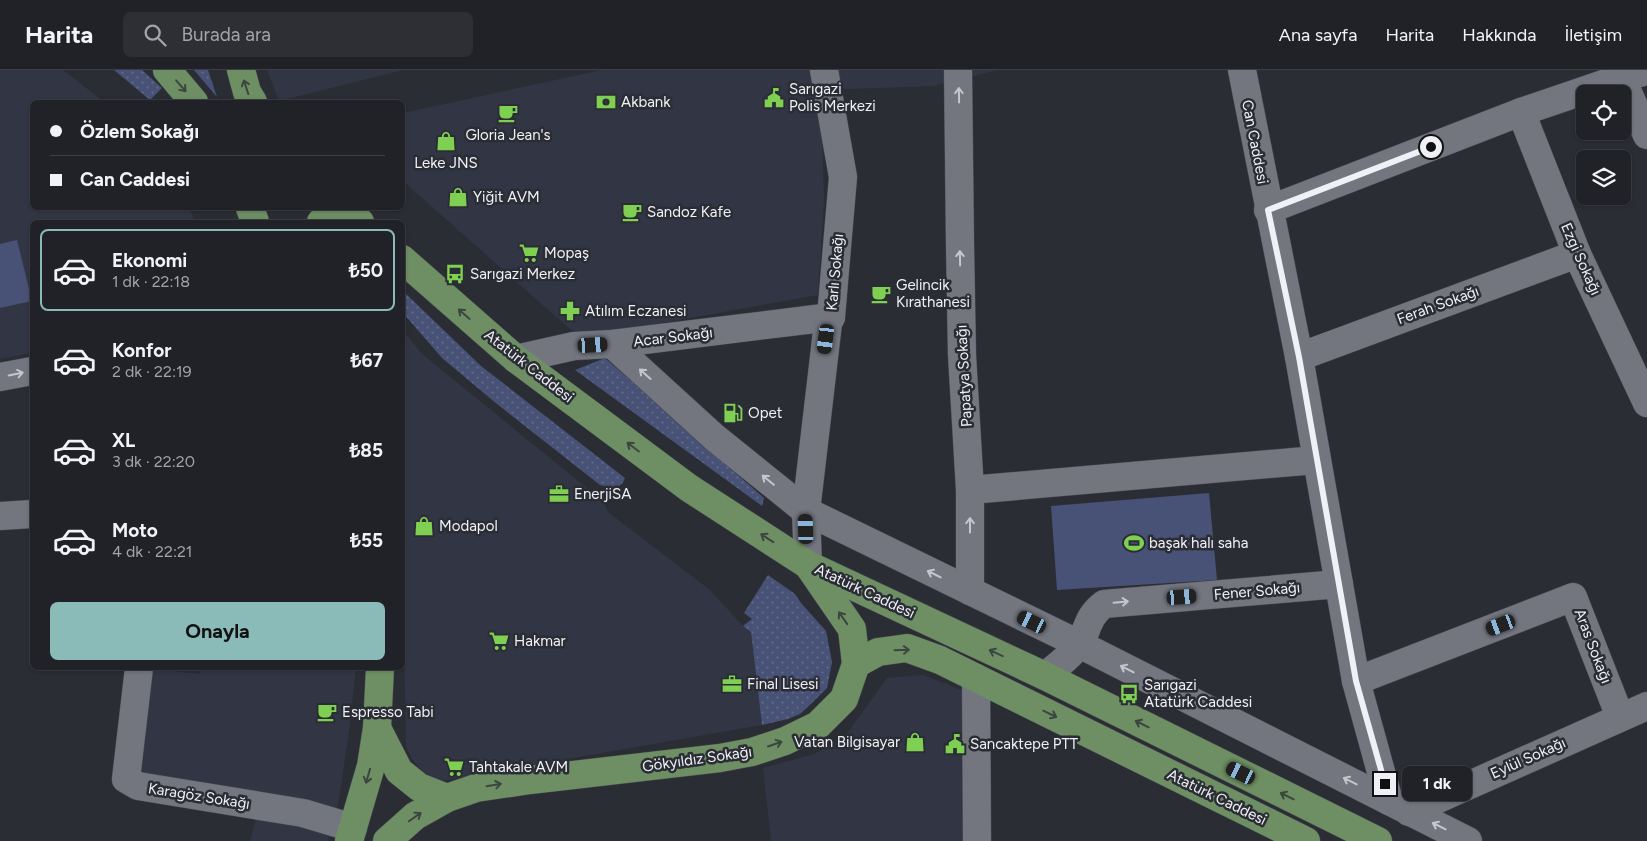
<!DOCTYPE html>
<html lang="tr">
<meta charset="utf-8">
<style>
body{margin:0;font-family:Figtree,sans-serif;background:#2d2f34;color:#f1f3f6;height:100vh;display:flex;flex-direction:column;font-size:19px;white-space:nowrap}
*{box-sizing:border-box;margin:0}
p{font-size:16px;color:#a2a4a8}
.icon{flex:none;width:28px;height:28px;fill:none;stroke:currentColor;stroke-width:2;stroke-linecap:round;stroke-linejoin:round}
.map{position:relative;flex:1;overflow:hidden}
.drawer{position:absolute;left:30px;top:150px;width:375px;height:450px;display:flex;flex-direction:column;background:#202228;border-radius:8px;box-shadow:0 1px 4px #0004,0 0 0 1px #3d3f45}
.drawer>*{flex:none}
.hud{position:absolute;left:30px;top:30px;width:375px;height:110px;border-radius:8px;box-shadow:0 1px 4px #0004,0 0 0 1px #3d3f45;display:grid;align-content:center;height:110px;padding:0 20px;background:#202228}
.buttons{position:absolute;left:1576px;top:15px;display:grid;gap:10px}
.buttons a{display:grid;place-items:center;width:55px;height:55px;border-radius:8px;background:#202228;box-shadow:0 1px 4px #0004,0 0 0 1px #3d3f45;font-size:25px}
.end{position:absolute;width:22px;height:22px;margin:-11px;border:6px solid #f0f1f7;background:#111;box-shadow:0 0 0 2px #111}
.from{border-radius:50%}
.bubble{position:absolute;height:35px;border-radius:8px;background:#202228;box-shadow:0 1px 4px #0004,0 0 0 1px #3d3f45;font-size:16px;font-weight:700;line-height:35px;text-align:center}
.car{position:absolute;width:15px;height:30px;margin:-15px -8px;border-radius:6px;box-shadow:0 0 4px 1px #0007;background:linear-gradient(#222 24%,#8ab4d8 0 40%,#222 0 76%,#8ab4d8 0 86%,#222 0)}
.hud b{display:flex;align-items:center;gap:18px;height:48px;font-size:19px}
.hud b+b{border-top:1px solid #3d3f45}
.hud i{width:12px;height:12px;background:#f1f3f6}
ul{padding:9px 0 0;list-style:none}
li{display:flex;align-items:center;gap:15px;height:82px;margin:0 10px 8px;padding:0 10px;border:2px solid transparent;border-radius:8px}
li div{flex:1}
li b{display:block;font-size:19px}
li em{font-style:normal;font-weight:700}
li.on{border-color:#8bbbb9}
li>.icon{width:45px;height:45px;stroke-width:1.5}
.action{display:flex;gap:10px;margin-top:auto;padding:10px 20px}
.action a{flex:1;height:58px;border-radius:8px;background:#8bbbb9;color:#111;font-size:20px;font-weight:700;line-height:58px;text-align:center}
header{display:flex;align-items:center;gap:30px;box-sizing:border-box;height:70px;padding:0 25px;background:#202228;border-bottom:1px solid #3d3f45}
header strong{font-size:24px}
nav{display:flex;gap:28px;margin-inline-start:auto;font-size:18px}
.search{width:350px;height:45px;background:#2d2f34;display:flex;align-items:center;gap:12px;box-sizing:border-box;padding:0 18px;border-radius:8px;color:#a2a4a8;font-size:19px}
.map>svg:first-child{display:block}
</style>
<header>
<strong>Harita</strong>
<div class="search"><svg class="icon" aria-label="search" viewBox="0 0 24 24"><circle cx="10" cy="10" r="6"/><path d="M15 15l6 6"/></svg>Burada ara</div>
<nav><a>Ana sayfa</a><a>Harita</a><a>Hakkında</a><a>İletişim</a></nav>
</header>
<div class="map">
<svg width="1647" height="771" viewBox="0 0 1647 771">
<defs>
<pattern id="grass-dots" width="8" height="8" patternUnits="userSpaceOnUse" patternTransform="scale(1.25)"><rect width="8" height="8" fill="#485276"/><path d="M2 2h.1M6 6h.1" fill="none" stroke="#636b8a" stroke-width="1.8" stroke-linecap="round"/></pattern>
</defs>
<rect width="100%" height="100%" fill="#2b2d35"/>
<!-- built -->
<g fill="#323644">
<path d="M0 0H63L104 32H32V138H189L195 152H32V283L0 289Z"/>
<path d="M267 0H403L279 31Z"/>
<path d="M602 0H998L933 16 821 20 824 130 818 225 595 265 571 260 403 111V43Z"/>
<path d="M403 261 422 284 604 432 608 442 710 520 743 556 751 562 762 655 435 712 420 698 412 689 406 676 403 503Z"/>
<path d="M144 598 200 604 201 598H356L349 661 339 729 328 771H250L256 749 133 722Z"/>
<path d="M923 605 972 624 970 771H771L763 698 814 684 844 668 887 608Z"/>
</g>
<!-- grass -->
<g fill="url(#grass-dots)">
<path d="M114 0H142L162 18 150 30Z"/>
<path d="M194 0H208L217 27Z"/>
<path d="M403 221 481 296 625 408 622 414 615 418 600 415 497 334 442 288 403 243Z"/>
<path d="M605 288 764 428 762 436 575 300Z"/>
<path d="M768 505 795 524 801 533 826 561 832 592 827 618 813 632 800 644 788 649 762 655 751 562 743 556 752 549 744 543Z"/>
</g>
<!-- pitch -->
<g fill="#485276">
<path d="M17 170 32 231 0 238V174Z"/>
<path d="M1209 423 1217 510 1057 520 1051 436Z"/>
</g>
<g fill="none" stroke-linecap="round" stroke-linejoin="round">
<defs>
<g id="minor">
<path d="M958 0 960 174 962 285 970 420V521"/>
<path d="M1242 0 1299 287 1356 611 1389 731"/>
<path d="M1618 0 1647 65"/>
<path d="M1521 42 1577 184 1647 333"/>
<path d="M1268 140 1521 42 1621 8 1647 1"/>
<path d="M612 274 714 367 806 441 1079 574 1468 771"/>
<path d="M1299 287 1577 184"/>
<path d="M516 289 574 276 612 274 831 247"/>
<path d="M0 307 32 301"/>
<path d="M970 420 1316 390"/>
<path d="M0 446 32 444"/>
<path d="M808 495 806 441 828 253 831 247 843 107 824 0"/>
<path d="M139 598 126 709 138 716 303 743 353 758"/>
<path d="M1045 606C1055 598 1073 584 1080 573 1089 557 1087 547 1104 534L1339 514"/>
<path d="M976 608 977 771"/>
<path d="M1356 611 1573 527 1620 647"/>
<path d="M1409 742 1647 636"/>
</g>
<g id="major">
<path d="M167 0 194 32"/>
<path d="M241 0 247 22 253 32"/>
<path d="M250 138 255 152"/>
<path d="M343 138 360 152"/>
<path d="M321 152 326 151 331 152"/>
<path d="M402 189 516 289 689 418 808 495 1045 606 1378 771"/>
<path d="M856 594 878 582 907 578 940 590 1306 771"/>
<path d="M377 658 399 701 419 717 447 728"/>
<path d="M349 771 371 696 377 658 380 598"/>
<path d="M387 771 415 746 447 728 476 718 530 710 720 688 752 682 785 671 818 655 844 629 856 594 852 559 808 495"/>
</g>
</defs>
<!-- minor casing -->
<use href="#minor" stroke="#494b51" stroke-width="29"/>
<!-- major casing -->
<use href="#major" stroke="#494b51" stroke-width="29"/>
<!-- minor -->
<use href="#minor" stroke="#73767f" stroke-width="28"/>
<!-- major -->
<use href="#major" stroke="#6e8f63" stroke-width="28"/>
</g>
<!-- one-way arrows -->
<defs><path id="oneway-shaft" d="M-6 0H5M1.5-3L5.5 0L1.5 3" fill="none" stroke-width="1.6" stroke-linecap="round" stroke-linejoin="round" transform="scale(1.25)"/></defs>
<g stroke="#3c4640">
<use href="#oneway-shaft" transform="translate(181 16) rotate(49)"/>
<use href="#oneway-shaft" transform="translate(246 17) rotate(-108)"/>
<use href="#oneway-shaft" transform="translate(464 244) rotate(-139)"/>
<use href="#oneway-shaft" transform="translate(633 377) rotate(-143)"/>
<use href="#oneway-shaft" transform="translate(767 468) rotate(-147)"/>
<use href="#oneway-shaft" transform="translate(843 548) rotate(-125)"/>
<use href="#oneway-shaft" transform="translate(902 580) rotate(-2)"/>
<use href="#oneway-shaft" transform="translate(996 583) rotate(-155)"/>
<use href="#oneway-shaft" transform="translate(1050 644) rotate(26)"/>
<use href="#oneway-shaft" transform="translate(1142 654) rotate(-154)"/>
<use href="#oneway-shaft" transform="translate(775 674) rotate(-19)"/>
<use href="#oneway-shaft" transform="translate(368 706) rotate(106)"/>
<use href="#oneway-shaft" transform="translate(494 715) rotate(-9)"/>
<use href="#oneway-shaft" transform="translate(1287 726) rotate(-154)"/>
<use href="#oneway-shaft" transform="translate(415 747) rotate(-35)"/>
</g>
<g stroke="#c4c6cd">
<use href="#oneway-shaft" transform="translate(959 25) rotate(-91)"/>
<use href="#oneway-shaft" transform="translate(960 188) rotate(-91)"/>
<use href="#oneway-shaft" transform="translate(16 304) rotate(-11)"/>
<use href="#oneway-shaft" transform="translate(645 304) rotate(-138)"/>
<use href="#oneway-shaft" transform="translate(768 410) rotate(-141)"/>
<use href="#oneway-shaft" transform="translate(970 455) rotate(-90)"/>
<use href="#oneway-shaft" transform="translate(934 504) rotate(-154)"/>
<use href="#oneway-shaft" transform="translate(1121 532) rotate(-5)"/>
<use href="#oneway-shaft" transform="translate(1127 599) rotate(-153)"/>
<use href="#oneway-shaft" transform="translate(1350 711) rotate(-153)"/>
<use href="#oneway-shaft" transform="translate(1439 756) rotate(-154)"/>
</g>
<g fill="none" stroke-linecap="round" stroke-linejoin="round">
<!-- route -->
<path stroke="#f0f1f7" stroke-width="6" d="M1385 714 1356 611 1299 287 1268 140 1431 77"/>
</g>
<!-- icons -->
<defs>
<symbol id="civic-bare" viewBox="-9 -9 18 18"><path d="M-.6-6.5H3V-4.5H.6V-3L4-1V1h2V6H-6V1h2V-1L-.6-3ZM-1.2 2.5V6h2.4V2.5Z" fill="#7fd052" stroke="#2b2d35" stroke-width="2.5" paint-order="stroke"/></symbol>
<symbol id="bank-bare" viewBox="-9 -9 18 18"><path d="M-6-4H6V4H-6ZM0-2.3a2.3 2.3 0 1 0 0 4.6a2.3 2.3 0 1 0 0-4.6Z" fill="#7fd052" stroke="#2b2d35" stroke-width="2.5" paint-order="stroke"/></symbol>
<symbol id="cafe-bare" viewBox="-9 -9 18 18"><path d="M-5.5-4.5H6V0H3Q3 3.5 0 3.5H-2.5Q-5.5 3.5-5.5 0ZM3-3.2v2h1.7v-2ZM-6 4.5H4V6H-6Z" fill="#7fd052" stroke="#2b2d35" stroke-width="2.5" paint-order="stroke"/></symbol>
<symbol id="shop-bare" viewBox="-9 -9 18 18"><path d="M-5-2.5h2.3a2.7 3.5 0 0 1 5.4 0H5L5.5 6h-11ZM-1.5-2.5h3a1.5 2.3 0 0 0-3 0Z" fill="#7fd052" stroke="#2b2d35" stroke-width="2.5" paint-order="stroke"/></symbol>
<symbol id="supermarket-bare" viewBox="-9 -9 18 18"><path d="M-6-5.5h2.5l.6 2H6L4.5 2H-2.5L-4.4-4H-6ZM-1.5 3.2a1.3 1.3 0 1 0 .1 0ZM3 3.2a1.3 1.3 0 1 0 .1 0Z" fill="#7fd052" stroke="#2b2d35" stroke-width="2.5" paint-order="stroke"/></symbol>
<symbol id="bus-bare" viewBox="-9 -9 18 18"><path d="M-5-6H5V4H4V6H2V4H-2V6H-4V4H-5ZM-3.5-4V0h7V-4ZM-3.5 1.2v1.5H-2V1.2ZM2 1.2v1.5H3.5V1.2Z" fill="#7fd052" stroke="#2b2d35" stroke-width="2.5" paint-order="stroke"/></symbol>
<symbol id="pharmacy-bare" viewBox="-9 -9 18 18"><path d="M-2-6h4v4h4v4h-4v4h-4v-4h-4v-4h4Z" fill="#7fd052" stroke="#2b2d35" stroke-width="2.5" paint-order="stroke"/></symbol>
<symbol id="fuel-bare" viewBox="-9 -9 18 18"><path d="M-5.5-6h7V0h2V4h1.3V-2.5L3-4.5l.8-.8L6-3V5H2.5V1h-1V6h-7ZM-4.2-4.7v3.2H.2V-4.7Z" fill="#7fd052" stroke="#2b2d35" stroke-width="2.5" paint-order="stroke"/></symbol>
<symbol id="office-bare" viewBox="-9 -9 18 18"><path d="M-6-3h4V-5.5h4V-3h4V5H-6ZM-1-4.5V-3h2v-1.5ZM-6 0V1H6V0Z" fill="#7fd052" stroke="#2b2d35" stroke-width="2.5" paint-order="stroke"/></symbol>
<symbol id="stadium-bare" viewBox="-9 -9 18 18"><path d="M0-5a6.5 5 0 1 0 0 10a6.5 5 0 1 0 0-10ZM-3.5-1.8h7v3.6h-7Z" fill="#7fd052" stroke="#2b2d35" stroke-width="2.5" paint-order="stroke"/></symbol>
</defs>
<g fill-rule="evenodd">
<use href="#civic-bare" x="760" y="14" width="28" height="28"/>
<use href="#bank-bare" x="592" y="18" width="28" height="28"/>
<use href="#cafe-bare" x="494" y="29" width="28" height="28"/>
<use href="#shop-bare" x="432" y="57" width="28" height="28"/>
<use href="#shop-bare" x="444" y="113" width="28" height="28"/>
<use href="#cafe-bare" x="618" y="128" width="28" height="28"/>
<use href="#supermarket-bare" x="515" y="169" width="28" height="28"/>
<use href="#bus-bare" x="441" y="190" width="28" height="28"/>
<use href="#cafe-bare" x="867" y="210" width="28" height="28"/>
<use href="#pharmacy-bare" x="556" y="227" width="28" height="28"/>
<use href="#fuel-bare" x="719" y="329" width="28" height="28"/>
<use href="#office-bare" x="545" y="410" width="28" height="28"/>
<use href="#shop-bare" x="410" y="442" width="28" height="28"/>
<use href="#stadium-bare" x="1120" y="459" width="28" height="28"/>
<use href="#supermarket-bare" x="485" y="557" width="28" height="28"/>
<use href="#office-bare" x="718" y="600" width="28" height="28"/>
<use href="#bus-bare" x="1115" y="610" width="28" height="28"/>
<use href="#cafe-bare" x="313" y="628" width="28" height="28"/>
<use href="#shop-bare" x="901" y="658" width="28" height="28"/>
<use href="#civic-bare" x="941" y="660" width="28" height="28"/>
<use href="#supermarket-bare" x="440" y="683" width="28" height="28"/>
</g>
<g text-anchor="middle" stroke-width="5" stroke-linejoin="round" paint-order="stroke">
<!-- poi labels -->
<g font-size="15" fill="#f0f1f7" stroke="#2b2d35" text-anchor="start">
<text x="789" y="24">Sarıgazi<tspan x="789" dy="17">Polis Merkezi</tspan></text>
<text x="621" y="37">Akbank</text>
<text x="508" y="70" text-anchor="middle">Gloria Jean's</text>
<text x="446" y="98" text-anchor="middle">Leke JNS</text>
<text x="473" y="132">Yiğit AVM</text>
<text x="647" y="147">Sandoz Kafe</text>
<text x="544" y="188">Mopaş</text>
<text x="470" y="209">Sarıgazi Merkez</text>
<text x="896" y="220">Gelincik<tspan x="896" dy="17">Kırathanesi</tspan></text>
<text x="585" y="246">Atılım Eczanesi</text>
<text x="748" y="348">Opet</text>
<text x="574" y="429">EnerjiSA</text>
<text x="439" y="461">Modapol</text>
<text x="1149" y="478">başak halı saha</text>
<text x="514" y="576">Hakmar</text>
<text x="747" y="619">Final Lisesi</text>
<text x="1144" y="620">Sarıgazi<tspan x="1144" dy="17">Atatürk Caddesi</tspan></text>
<text x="342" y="647">Espresso Tabi</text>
<text x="900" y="677" text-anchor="end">Vatan Bilgisayar</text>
<text x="970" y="679">Sancaktepe PTT</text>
<text x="469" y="702">Tahtakale AVM</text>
</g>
<!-- street labels -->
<g font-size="15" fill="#f0f1f7" stroke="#2b2d35">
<text transform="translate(1255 72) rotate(79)" y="5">Can Caddesi</text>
<text transform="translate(1581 189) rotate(66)" y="5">Ezgi Sokağı</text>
<text transform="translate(835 202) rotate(-85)" y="5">Karlı Sokağı</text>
<text transform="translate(1438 235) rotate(-20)" y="5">Ferah Sokağı</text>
<text transform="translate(673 267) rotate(-7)" y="5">Acar Sokağı</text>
<text transform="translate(529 296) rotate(38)" y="5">Atatürk Caddesi</text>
<text transform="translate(964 306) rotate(-93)" y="5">Papatya Sokağı</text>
<text transform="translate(865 521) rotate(25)" y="5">Atatürk Caddesi</text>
<text transform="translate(1257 521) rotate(-5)" y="5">Fener Sokağı</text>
<text transform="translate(1593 576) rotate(69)" y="5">Aras Sokağı</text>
<text transform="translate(1528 688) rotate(-24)" y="5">Eylül Sokağı</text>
<text transform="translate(697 689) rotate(-8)" y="5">Gökyıldız Sokağı</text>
<text transform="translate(199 726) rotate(9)" y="5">Karagöz Sokağı</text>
<text transform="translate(1217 727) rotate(26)" y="5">Atatürk Caddesi</text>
</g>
</g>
</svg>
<div class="buttons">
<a><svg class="icon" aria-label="locate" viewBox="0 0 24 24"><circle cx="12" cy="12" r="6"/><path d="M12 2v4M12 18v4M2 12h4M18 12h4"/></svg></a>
<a><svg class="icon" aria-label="layers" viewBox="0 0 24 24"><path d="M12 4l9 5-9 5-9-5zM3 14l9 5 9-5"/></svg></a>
</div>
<i class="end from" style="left:1431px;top:77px"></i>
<i class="end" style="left:1385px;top:714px"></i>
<div class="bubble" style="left:1402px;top:696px;width:70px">1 dk</div>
<i class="car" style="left:826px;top:269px;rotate:187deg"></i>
<i class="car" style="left:593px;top:275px;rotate:87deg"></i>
<i class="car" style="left:806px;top:459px;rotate:358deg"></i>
<i class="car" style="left:1182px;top:527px;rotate:86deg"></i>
<i class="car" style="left:1032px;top:552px;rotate:296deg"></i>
<i class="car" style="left:1501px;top:555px;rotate:249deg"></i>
<i class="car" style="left:1241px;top:703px;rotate:296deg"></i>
<div class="hud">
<b><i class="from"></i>Özlem Sokağı</b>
<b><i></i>Can Caddesi</b>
</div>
<section class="drawer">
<ul>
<li class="on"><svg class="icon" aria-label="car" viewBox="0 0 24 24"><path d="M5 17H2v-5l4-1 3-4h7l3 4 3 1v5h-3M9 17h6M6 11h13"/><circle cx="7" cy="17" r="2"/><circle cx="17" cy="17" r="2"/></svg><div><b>Ekonomi</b><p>1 dk · 22:18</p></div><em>₺50</em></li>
<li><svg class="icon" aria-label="car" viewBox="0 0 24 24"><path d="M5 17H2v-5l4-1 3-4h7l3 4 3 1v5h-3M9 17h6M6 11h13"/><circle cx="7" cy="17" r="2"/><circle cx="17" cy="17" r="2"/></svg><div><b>Konfor</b><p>2 dk · 22:19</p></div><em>₺67</em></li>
<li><svg class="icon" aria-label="car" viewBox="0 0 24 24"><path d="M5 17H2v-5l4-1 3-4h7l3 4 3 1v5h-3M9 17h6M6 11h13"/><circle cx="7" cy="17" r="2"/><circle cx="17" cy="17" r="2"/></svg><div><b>XL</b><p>3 dk · 22:20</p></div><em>₺85</em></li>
<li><svg class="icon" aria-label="car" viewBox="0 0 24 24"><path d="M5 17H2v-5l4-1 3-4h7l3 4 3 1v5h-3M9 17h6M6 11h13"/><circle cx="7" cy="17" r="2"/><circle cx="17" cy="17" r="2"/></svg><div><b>Moto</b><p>4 dk · 22:21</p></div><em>₺55</em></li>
</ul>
<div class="action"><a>Onayla</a></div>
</section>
</div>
